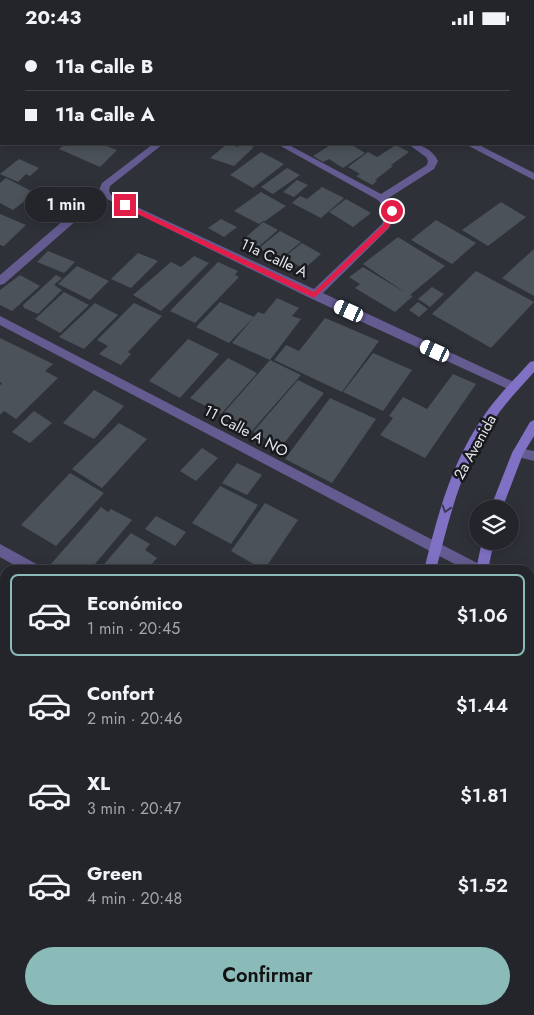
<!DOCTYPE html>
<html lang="es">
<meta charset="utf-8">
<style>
body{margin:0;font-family:Jost,sans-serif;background:#2f3137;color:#f1f3f6;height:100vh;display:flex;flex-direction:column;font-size:19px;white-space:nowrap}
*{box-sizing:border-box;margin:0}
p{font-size:16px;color:#a3a5a9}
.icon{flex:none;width:28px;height:28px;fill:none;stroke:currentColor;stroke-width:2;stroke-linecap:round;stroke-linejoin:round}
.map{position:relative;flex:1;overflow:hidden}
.sheet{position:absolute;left:0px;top:530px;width:535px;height:450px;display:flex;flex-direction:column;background:#23252b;border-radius:15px 15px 0 0;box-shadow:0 2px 12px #0003,0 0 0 1px #404247}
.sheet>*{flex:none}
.banner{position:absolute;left:0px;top:0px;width:535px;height:110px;box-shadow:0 2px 12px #0003,0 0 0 1px #404247;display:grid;align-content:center;height:110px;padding:0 25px;background:#23252b}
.buttons{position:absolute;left:469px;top:465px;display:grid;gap:10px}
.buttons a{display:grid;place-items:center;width:50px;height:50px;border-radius:50%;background:#23252b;box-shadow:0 2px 12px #0003,0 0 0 1px #404247;font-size:25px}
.end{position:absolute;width:22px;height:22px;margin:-11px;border:6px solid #e11d48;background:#fff;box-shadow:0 0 0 2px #fff}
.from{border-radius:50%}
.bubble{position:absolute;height:35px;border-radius:18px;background:#23252b;box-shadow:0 2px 12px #0003,0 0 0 1px #404247;font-size:16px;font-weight:600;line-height:35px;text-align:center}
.car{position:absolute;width:15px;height:30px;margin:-15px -8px;border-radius:6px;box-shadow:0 0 4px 1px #0007;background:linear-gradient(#fff 24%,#345 0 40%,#fff 0 76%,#345 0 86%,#fff 0)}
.banner b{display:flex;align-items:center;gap:18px;height:48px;font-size:19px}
.banner b+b{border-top:1px solid #404247}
.banner i{width:12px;height:12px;background:#f1f3f6}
ul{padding:9px 0 0;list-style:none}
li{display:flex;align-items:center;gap:15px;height:82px;margin:0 10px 8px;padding:0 15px;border:2px solid transparent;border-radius:8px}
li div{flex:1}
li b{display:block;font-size:19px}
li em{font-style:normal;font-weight:600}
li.current{border-color:#8bbbb9}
li>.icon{width:45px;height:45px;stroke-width:1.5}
.button{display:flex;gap:10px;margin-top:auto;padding:10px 25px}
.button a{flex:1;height:58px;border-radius:30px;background:#8bbbb9;color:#111;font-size:20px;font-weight:600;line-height:58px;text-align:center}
.status{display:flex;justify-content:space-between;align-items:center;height:35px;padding:0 25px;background:#23252b;direction:ltr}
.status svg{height:14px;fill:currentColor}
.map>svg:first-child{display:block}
</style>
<div class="status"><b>20:43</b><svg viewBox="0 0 49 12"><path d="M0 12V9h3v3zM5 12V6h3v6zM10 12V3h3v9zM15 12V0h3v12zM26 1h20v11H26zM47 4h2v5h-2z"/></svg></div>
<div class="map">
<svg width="534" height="980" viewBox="0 0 534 980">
<rect width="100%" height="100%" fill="#2f3139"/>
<!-- building -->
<g fill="#4b5259">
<path d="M65 109H101L117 115 100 132 59 114Z"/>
<path d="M227 109 238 112 241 109H246L254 112 234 131 210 123Z"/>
<path d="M332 109H350L365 118 343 133 329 124 323 127 313 121Z"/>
<path d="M396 110 409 117 391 130 393 131 375 145 377 146 372 150 356 141 360 139 348 132 368 117 377 122Z"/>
<path d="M261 117 284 129 253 153 230 140Z"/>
<path d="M19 124 39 133 30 141 26 139 18 147 0 139Z"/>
<path d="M287 133 300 140 273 159 261 152Z"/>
<path d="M6 143 35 158 13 175 0 168V148Z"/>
<path d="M297 145 308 150 294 162 283 157Z"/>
<path d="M322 152 344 163 321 183 292 168 300 161 307 164Z"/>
<path d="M261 157 286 171 265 186H263L259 189 234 176Z"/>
<path d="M346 164 371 178 353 192 329 177Z"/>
<path d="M501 167 526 182 488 211 462 195Z"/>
<path d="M0 179 26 190 4 211 0 210Z"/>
<path d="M221 184 237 192 224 202 208 193Z"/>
<path d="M436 185 476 208 452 229 411 205Z"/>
<path d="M263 187 278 195 256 214 242 206Z"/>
<path d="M280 196 301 207 279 225 259 213Z"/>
<path d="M398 202 445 231 410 260 413 261 395 277 355 253 360 249 349 242 363 232 406 258 363 229Z"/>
<path d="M302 208 321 219 304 234 284 222Z"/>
<path d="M534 214V261L502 243Z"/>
<path d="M48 216 75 227 64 238 37 227Z"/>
<path d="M138 218 158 226 131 253 111 244Z"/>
<path d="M194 221 209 228 161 276 133 260 171 227 181 232Z"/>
<path d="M218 227 238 236 235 240 239 242 195 288 170 276Z"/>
<path d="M77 231 109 246 90 265 58 249Z"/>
<path d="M476 236 534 267 491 313 432 279Z"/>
<path d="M20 240 40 251 12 276 0 270V255Z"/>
<path d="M56 240 62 243 54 250 62 255 38 279 24 273 23 270Z"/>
<path d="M432 252 444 259 430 272 418 264Z"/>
<path d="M64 257 89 270 60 298 35 284Z"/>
<path d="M277 263 299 273 292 281 301 284 270 325 232 308 258 277 264 279Z"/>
<path d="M220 267 254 282 229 308 196 292Z"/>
<path d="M418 267 428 274 419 282 409 275Z"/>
<path d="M95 268 118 280 84 314 59 302Z"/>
<path d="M134 268 162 281 128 317 131 319 121 330 99 319 108 311 97 305Z"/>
<path d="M325 283 379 306 342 357 274 325 286 310 299 316Z"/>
<path d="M0 303 53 329 45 336 58 343 16 384 4 376 0 380V350L2 349 0 347Z"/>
<path d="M188 304 219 319 180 363 149 346Z"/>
<path d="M373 318 412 335 383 376 343 357Z"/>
<path d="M228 323 257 338 221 379 190 363Z"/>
<path d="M270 325 301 340 251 397 221 381Z"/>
<path d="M453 339 476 349 425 423 380 400 393 383 389 381 403 362 427 374Z"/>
<path d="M298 345 324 358 281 412 253 397Z"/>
<path d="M94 355 124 371 94 404 63 388Z"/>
<path d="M330 363 376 384 332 448 285 424Z"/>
<path d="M34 376 52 388 30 408 12 397Z"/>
<path d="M119 388 147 404 102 453 72 434Z"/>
<path d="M202 413 218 423 196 446 180 436Z"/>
<path d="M237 428 262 440 247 460 222 448Z"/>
<path d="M70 438 104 458 56 511 21 490Z"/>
<path d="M220 451 258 470 231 509 192 488Z"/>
<path d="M265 468 298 485 264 535 231 516Z"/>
<path d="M101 472 108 477 111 474 132 485 90 535H61L51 529Z"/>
<path d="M156 481 186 497 175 511 145 494Z"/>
<path d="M131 498 150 509 145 515 157 523 147 535H99Z"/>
<path d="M0 550 5 553V567L0 573Z"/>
<rect x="530" y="564" width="4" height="76"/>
<path d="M5 578V638L0 645V584Z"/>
<path d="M5 650V678L0 675V657Z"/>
<path d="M530 696H534V737L530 747Z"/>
<rect x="530" y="818" width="4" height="43"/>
<rect x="530" y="868" width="4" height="33"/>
</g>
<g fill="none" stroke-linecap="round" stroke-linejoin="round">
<!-- street -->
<g fill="#645b90" fill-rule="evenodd">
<path d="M224 0H234L235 1H225Z"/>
<rect x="289" y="0" width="8" height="1"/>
<path d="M467 0H477L478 1H468Z"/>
<path d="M153 109H163L110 151 109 156 111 160 314 254 382 189 387 176 378 165 277 109H287L381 159 427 130 428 126 426 122 408 109C421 109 432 114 438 126L434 134 387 164 397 176 389 193 323 258 518 349 520 352 518 355H510L310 263 103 162 4 249 0 250V240L99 155 102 148Z"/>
<path d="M465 109H477L534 138V145Z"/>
<path d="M0 281 483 531 484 535H466L0 290Z"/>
<path d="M518 413 534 416V426L514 421 512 418 514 415Z"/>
<path d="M0 509 40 531 41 535H23L0 522Z"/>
<rect x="530" y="658" width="4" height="14"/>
<path d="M0 854 5 856V874L0 872Z"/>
<path d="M149 975H170L172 980H151Z"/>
</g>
<!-- secondary -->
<g fill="#8171c5" fill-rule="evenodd">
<path d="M534 326V337C519 354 504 369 492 388 461 431 449 484 436 535H424C437 482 451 428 483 382 496 362 514 345 530 327Z"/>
<path d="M534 385V401L523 419 502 474H490L512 418 530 387Z"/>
<path d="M482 506H494L488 535H476Z"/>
<rect x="404" y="975" width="16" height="5"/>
<rect x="463" y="975" width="16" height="5"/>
</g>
</g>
<!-- one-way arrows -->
<defs><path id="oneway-chevron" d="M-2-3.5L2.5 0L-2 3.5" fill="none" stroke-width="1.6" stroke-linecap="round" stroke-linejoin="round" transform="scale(1.25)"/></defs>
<use stroke="#3d3858" href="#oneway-chevron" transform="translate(446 474) rotate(107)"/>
<!-- route -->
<path fill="#e11d48" d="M123 169H127L314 257 383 190 390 174 395 176 388 193 314 263 123 172Z"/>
<g text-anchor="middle" stroke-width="5" stroke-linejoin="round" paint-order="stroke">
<!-- street labels -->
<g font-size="15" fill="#e3e5ea" stroke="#18191d">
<text transform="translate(274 223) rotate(25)" y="5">11a Calle A</text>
<text transform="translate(246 396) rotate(28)" y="5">11 Calle A NO</text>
<text transform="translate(475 412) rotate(-61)" y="5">2a Avenida</text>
</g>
</g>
</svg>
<div class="buttons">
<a><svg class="icon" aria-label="layers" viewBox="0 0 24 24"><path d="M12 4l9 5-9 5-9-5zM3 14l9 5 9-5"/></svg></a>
</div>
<i class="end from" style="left:392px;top:176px"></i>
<i class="end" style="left:125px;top:170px"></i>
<div class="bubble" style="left:25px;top:152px;width:82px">1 min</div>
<i class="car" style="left:349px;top:276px;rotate:295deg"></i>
<i class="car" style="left:435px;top:316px;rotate:295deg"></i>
<div class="banner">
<b><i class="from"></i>11a Calle B</b>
<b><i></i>11a Calle A</b>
</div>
<section class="sheet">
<ul>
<li class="current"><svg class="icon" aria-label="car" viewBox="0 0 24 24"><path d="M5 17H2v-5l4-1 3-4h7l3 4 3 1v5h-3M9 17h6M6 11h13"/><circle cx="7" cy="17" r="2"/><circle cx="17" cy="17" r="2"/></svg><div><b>Económico</b><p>1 min · 20:45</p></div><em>$1.06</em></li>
<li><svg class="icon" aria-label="car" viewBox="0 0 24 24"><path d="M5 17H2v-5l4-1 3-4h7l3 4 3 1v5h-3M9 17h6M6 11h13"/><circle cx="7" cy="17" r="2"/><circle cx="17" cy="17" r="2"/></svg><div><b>Confort</b><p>2 min · 20:46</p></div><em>$1.44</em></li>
<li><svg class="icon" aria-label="car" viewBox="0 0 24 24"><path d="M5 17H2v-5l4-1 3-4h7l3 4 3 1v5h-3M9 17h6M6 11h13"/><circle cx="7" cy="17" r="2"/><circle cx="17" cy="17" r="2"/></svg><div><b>XL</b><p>3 min · 20:47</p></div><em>$1.81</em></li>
<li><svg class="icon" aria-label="car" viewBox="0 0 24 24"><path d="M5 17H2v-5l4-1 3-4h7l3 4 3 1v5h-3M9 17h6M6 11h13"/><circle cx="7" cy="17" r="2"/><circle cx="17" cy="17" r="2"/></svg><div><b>Green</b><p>4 min · 20:48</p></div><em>$1.52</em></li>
</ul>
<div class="button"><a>Confirmar</a></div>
</section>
</div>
